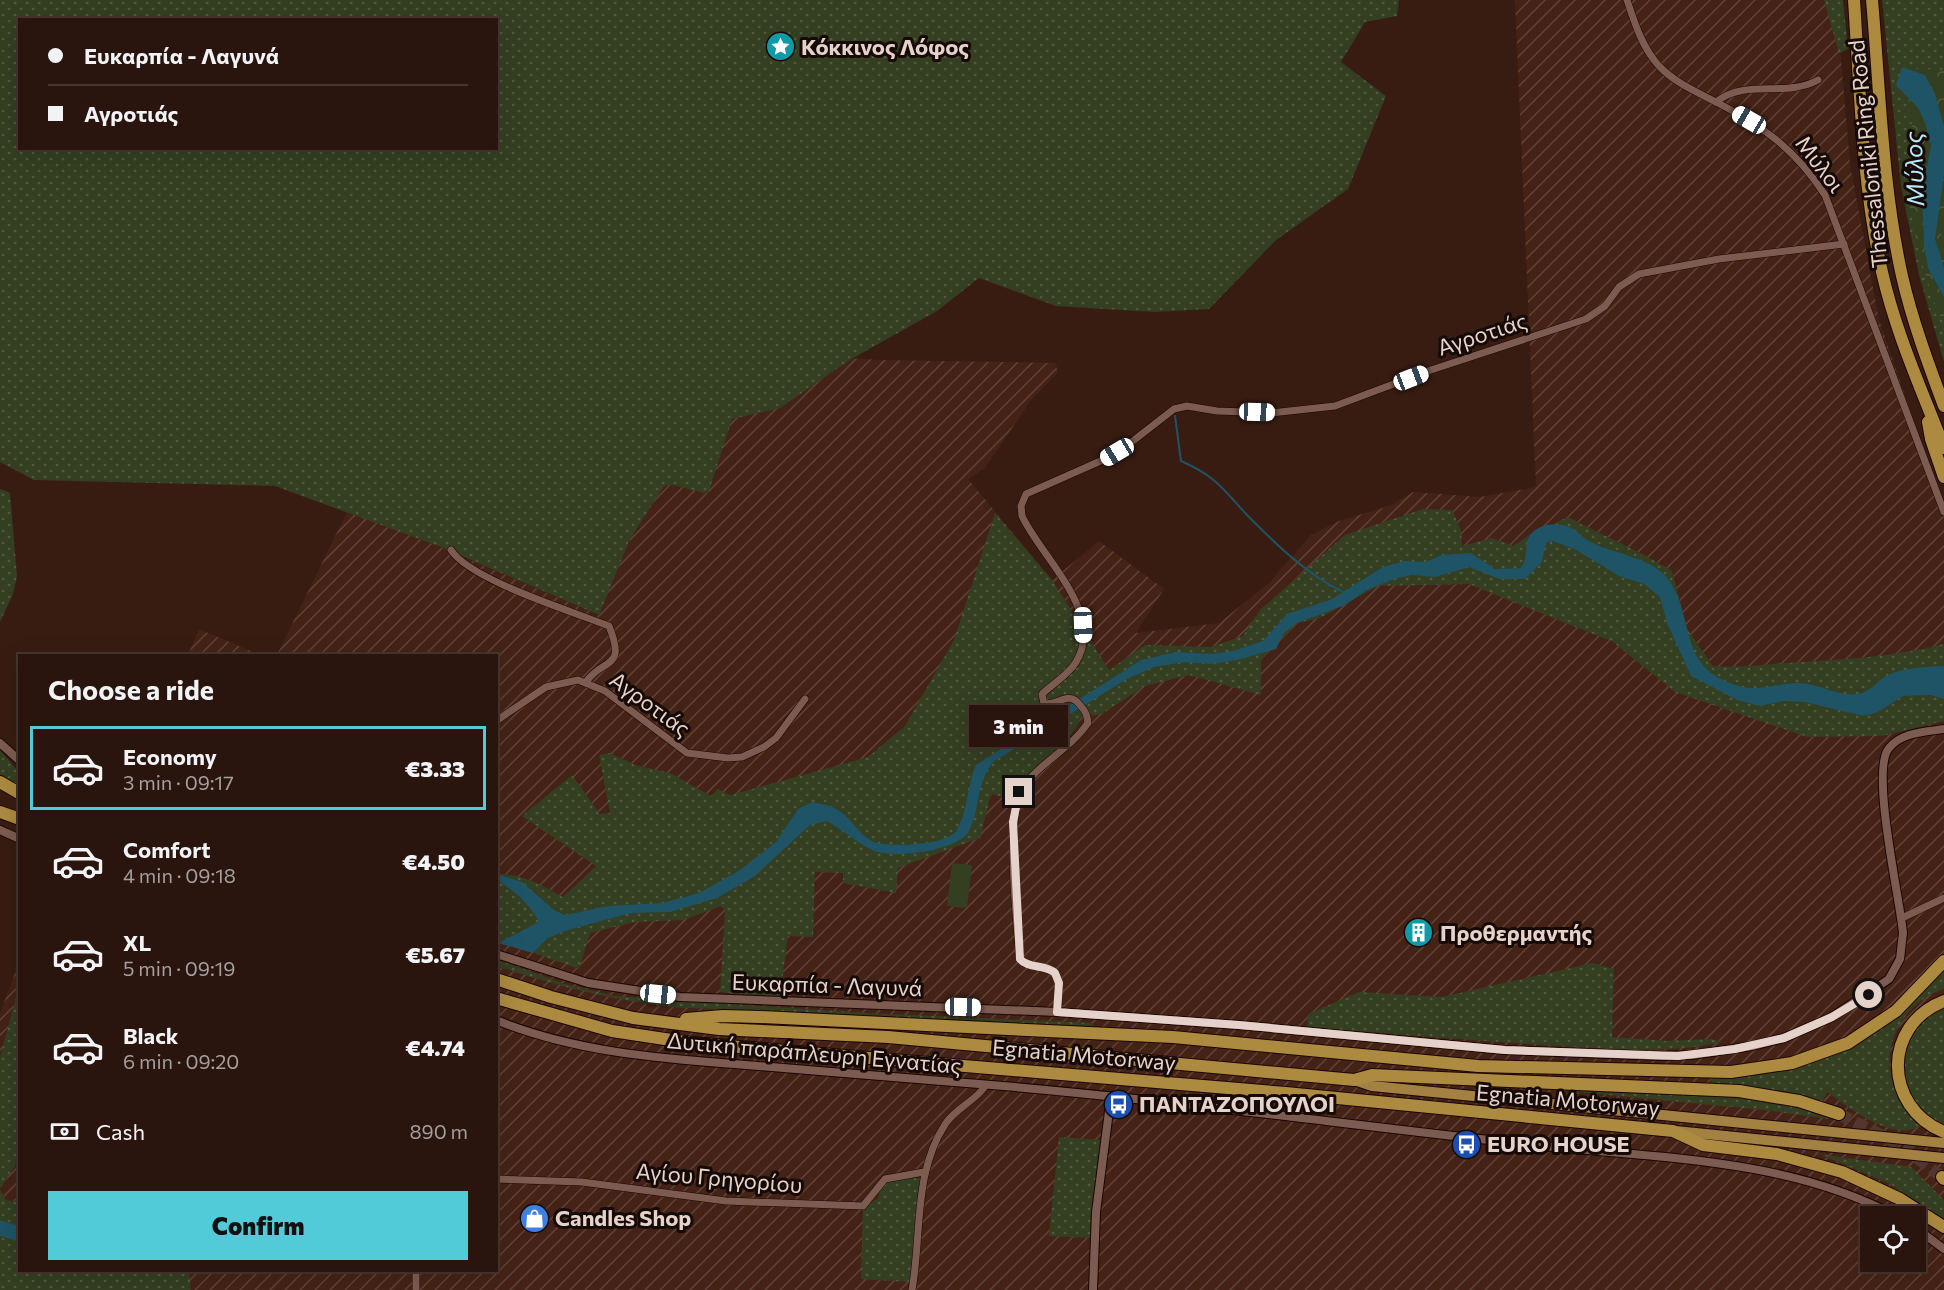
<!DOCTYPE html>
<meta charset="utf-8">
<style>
body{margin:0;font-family:Commissioner,sans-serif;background:#36221c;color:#f1f3f6;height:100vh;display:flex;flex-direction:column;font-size:22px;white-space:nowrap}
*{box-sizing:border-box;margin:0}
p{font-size:20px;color:#a59f9e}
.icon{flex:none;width:33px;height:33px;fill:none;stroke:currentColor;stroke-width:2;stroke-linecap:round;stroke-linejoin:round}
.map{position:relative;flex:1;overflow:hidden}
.sheet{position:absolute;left:18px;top:654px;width:480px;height:618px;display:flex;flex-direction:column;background:#2a150e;border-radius:0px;box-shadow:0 6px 24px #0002,0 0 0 2px #46342e}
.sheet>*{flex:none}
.guide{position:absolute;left:18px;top:18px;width:480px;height:132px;border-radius:0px;box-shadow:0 6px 24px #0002,0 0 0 2px #46342e;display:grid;align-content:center;height:132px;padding:0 30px;background:#2a150e}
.controls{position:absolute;left:1860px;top:1206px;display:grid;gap:12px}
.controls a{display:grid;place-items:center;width:66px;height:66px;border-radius:0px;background:#2a150e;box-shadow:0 6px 24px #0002,0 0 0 2px #46342e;font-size:30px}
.end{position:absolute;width:27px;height:27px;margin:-14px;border:8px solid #e5d2cb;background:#111;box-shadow:0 0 0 3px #111}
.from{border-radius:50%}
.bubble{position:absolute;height:42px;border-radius:0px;background:#2a150e;box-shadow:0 6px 24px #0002,0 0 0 2px #46342e;font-size:20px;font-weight:800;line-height:42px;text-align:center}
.car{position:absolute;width:18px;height:36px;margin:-18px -9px;border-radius:8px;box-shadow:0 0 4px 2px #0007;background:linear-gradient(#fff 24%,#345 0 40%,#fff 0 76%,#345 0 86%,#fff 0)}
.guide b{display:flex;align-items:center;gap:21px;height:57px;font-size:22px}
.guide b+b{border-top:2px solid #46342e}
.guide i{width:15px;height:15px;background:#f1f3f6}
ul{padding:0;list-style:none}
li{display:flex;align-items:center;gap:18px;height:84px;margin:0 12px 9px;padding:0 18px;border:3px solid transparent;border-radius:0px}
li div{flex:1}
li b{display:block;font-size:22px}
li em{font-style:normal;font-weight:800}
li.selected{border-color:#52cbd9}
li>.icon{width:54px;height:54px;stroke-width:1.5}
h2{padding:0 30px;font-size:27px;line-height:72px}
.pay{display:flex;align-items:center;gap:15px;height:66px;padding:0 30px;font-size:22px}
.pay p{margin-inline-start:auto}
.cta{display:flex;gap:12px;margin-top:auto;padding:12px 30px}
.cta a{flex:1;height:69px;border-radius:0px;background:#52cbd9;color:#111;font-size:24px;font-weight:800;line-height:69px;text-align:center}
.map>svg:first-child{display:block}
</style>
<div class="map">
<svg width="1944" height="1290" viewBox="0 0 1944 1290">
<defs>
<pattern id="industrial-furrows" width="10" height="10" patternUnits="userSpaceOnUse" patternTransform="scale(1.5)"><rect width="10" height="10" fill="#442316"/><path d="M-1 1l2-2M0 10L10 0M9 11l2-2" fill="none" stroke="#5f4237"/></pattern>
<pattern id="grass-dots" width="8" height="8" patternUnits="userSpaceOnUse" patternTransform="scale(1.5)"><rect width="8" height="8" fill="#343e20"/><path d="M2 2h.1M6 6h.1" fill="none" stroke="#51593f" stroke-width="1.8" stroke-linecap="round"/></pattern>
<pattern id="forest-crowns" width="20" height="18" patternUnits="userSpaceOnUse" patternTransform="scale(1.5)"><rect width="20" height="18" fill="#343e20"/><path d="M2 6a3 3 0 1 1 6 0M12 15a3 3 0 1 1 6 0" fill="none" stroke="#51593f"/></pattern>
</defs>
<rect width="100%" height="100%" fill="#381c12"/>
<!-- industrial -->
<g fill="url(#industrial-furrows)" fill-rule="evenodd">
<path d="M1515 0H1836L1850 164 1879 320 1944 508V1290H0V1013L19 962 20 1270H496V656L277 655 347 512 441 547 598 615 630 539 663 470 795 355 881 360 1055 363 1058 372 1031 400 985 468 968 479 1052 580 1099 541 1164 589 1136 633 1219 623 1269 583 1311 535 1339 521 1392 505 1413 492 1480 497 1536 487ZM1870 1216H1916V1262H1870Z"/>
<path d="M199 629 260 655H188Z"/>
</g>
<!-- grass -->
<g fill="url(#grass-dots)" fill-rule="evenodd">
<path d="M0 0H1399L1397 16 1365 22 1341 62 1386 96 1348 189 1276 240 1209 309 1154 312 1056 306 979 278 937 311 848 361 780 408 732 419 708 494 673 485 664 486 630 539 599 615 441 547 275 486 34 480 0 462ZM20 20H496V148H20Z"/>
<path d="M1824 0H1843L1848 49 1839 53Z"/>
<path d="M1882 0H1944V362L1919 275 1901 186Z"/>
<path d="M0 489 10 493 17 576 13 594 0 622Z"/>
<path d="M1423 509 1452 510 1461 530 1462 546 1492 538 1513 546 1531 534 1568 517C1603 536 1639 550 1672 571L1687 629 1713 666C1738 668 1762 665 1787 663 1840 660 1893 657 1944 644V721L1882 736 1807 737 1675 692 1613 642 1469 584 1378 586 1320 618 1297 623 1261 660V695L1189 675 1145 686 1102 714 1081 717C1072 743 1027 773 1007 798L991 794 980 838 898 868 896 893 843 883V873L815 872 813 937 788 936 780 997 720 992 725 911 721 906 683 920 635 922 590 933 579 969 497 940V874C522 873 541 885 563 897L596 866 522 816 572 775 600 814 610 813 599 755 610 753 635 765 670 773 711 796 718 789 730 795 868 757 905 726 954 640 995 513 1052 580 1109 670 1145 645 1211 647 1243 636 1260 610 1345 535Z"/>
<path d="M0 750 19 772V786L0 777Z"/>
<path d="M496 959 565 984 615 996 865 1013 1093 1023 1092 1028 671 1007C609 999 556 986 497 966Z"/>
<path d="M1593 963 1614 969 1612 1037 1666 1041 1711 1039 1722 1042C1670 1054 1615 1049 1562 1046 1477 1041 1392 1034 1307 1027L1308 1014 1359 992 1442 997Z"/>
<path d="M1944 967V989C1903 1002 1878 1047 1895 1088 1901 1103 1914 1113 1921 1126 1892 1142 1851 1109 1827 1092L1822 1102 1784 1091 1711 1083 1712 1078C1817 1072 1876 1049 1944 967Z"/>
<path d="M19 987V1159L0 1189V1057Z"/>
<path d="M1944 1005V1124C1886 1104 1893 1029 1944 1005Z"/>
<path d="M1546 1089 1733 1095 1814 1109 1829 1119 1764 1110Z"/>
<path d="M1059 1137 1101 1140 1091 1238 1049 1236Z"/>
<path d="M1819 1154 1911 1167 1944 1200V1220L1890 1184Z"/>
<path d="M900 1176 921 1179 910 1282 861 1279 863 1208 878 1198 882 1182Z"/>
<path d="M0 1190 6 1200 19 1202 20 1270 189 1271 191 1290H0Z"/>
</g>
<!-- forest -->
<path fill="url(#forest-crowns)" d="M1904 68 1944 70V222L1941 234 1944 244V325L1938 313 1919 255 1905 177 1913 134Z"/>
<!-- garden -->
<path fill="#343e20" d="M952 863 972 865 967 908 947 906Z"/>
<!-- water -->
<g fill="#1f5366">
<path d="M1902 67 1925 75 1935 94 1944 126V175L1935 239 1944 267V297L1928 268 1924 246 1922 191 1931 146 1926 126 1919 109 1896 85Z"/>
<path d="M1546 525C1553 525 1562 524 1569 527 1577 530 1583 538 1591 542 1615 555 1655 557 1671 583 1696 626 1678 668 1739 686 1759 692 1778 683 1798 683 1817 683 1837 696 1855 694 1869 694 1876 682 1886 676 1903 667 1926 667 1944 666V699L1930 695 1903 696 1878 712 1863 716 1805 702 1783 701 1760 706 1737 700 1691 676 1667 623 1660 597 1644 584 1619 576 1576 550 1553 541 1547 542 1541 563 1525 579H1499L1469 567 1435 577 1412 575 1394 579 1367 590 1345 605 1297 623 1284 633 1276 649 1237 660 1211 664 1185 662 1154 667 1127 679 993 762C974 789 981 807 969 831 959 851 893 859 874 851 858 843 842 830 827 821L810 825 755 876 717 898 670 912 631 913 568 930 548 938 533 953 498 943 539 922C530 904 513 890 497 880L496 874 522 882 554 910 565 915 608 906 662 903 699 893 740 870 776 842 798 809 812 802C821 804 831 805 838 810 852 818 860 838 877 843 893 847 946 845 956 831 968 813 967 785 976 765L1141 660 1176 652 1210 654 1233 651 1263 641 1287 614 1332 599 1383 567 1405 561 1426 562 1441 555 1471 553 1495 569 1520 568C1534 554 1515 535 1546 525Z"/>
</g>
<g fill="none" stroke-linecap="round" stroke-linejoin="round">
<!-- stream -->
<path stroke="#1f5366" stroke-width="2" d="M1175 416 1181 461C1217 477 1222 488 1248 516 1277 545 1307 575 1345 593"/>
<!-- river -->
<path stroke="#1f5366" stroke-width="15" d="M0 1228 20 1234"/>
<!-- motorway-tunnel -->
<path stroke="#52372e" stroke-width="12" stroke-dasharray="12 6" stroke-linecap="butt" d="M1839 1114 1902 1146 1942 1177"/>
<defs>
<g id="minor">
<path d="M1627 0C1635 24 1642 47 1659 66 1675 83 1697 92 1718 103 1765 128 1795 149 1825 195L1944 512"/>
<path d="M1716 102C1746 78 1785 98 1818 80"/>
<path d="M451 550C470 580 574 612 609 626 627 671 603 657 586 682"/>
<path d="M496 721 546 687 578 680 605 691 687 753 728 758 742 757 764 747 776 738 805 699"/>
<path d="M1902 918 1944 898"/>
<path d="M1057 1012 1059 983 1055 973C1045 965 1028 969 1020 959 1017 921 1003 810 1026 783 1044 760 1071 748 1088 723 1087 715 1086 712 1080 705 1068 690 1060 705 1044 704L1042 694C1053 684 1069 674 1076 662 1106 613 1041 557 1022 516L1021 506 1026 494 1105 459 1129 444 1174 409 1187 406 1217 411 1271 413 1335 406 1431 370 1586 319 1605 306 1619 287 1639 274 1719 259 1844 244"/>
<path d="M496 1179 582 1182 726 1201 863 1206 885 1179 924 1172"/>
<path d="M416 1290V1270"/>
<path d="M912 1290C922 1234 913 1172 946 1123 957 1107 976 1101 986 1085"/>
</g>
<g id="tertiary">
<path d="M0 743 20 761"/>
<path d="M0 830 20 839"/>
<path d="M496 954 588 983 680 997 1057 1012 1239 1025 1505 1050 1661 1056 1692 1055 1752 1046 1784 1038 1832 1017 1889 979 1900 959 1903 933C1900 899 1870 770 1889 748 1902 732 1925 732 1944 729"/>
<path d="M496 1020C572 1051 654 1058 734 1064 807 1070 881 1076 954 1082 1151 1097 1346 1125 1543 1146 1662 1158 1789 1159 1896 1216"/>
<path d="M1916 1228 1944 1249"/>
<path d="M1093 1290 1096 1212 1111 1096"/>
</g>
<g id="trunk">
<path d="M1354 1080 1372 1086 1944 1143"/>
<path d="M1676 1131 1944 1158"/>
</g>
<g id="motorway">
<path d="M1854 0C1860 90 1862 184 1882 272 1896 334 1922 390 1944 448"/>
<path d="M1872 0C1880 91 1882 186 1902 276 1912 320 1928 363 1944 406"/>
<path d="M1928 422 1931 439 1944 477"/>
<path d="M0 782 19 793"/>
<path d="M0 812 20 819"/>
<path d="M496 979 551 997 633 1018 719 1029 888 1037 1354 1080 1372 1075 1739 1091 1799 1101 1839 1114"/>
<path d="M496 998 612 1031 691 1043 1286 1093 1673 1131 1703 1145 1777 1154 1842 1172 1900 1199 1944 1227"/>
<path d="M1944 1001C1882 1025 1883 1107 1944 1132"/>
<path d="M686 1019 723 1016 760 1017 1173 1037 1478 1066 1731 1072 1792 1063 1848 1043 1896 1011 1944 961"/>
<path d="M1942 1177 1944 1179"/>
</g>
</defs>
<!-- minor casing -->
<use href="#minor" stroke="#1e0501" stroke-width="8"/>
<!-- tertiary casing -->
<use href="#tertiary" stroke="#1e0501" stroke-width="10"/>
<!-- trunk casing -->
<use href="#trunk" stroke="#1e0501" stroke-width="12"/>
<!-- motorway casing -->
<use href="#motorway" stroke="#1e0501" stroke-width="14"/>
<!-- minor -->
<use href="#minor" stroke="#7c5c50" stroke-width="7"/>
<!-- tertiary -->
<use href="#tertiary" stroke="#7c5c50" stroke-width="8"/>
<!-- trunk -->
<use href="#trunk" stroke="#a28143" stroke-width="10"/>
<!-- motorway -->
<use href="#motorway" stroke="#ac8a40" stroke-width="12"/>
</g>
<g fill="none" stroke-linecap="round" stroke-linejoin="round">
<!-- route -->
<path stroke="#e5d2cb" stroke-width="8" d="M1019 792 1013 822 1020 959C1028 969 1045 964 1055 973L1059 983 1057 1012 1239 1025 1505 1050 1678 1056 1735 1049 1784 1038 1832 1017 1869 995"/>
</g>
<!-- icons -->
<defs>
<symbol id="sight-disc" viewBox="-11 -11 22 22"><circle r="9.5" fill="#0f9aa8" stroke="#160a06"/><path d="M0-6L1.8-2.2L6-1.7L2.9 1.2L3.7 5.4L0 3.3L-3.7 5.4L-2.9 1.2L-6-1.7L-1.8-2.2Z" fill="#fff"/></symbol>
<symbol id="building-disc" viewBox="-11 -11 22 22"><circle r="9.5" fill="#0f9aa8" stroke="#160a06"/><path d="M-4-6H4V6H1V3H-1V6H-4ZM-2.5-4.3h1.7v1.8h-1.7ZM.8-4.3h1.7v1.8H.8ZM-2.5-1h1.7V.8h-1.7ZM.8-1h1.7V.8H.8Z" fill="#fff"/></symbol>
<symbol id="bus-disc" viewBox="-11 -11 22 22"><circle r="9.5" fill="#1a4fb4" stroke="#160a06"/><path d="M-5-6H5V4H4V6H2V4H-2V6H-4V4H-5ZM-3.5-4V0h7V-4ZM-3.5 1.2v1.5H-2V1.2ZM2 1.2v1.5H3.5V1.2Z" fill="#fff"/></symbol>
<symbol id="shop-disc" viewBox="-11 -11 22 22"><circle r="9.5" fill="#3f7fe0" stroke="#160a06"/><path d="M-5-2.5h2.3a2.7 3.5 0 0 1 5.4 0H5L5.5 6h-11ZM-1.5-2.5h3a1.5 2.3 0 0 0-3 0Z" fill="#fff"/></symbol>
</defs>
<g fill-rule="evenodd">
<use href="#sight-disc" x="764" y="30" width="33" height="33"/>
<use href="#building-disc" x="1402" y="916" width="33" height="33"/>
<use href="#bus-disc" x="1102" y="1088" width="33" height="33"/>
<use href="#bus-disc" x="1450" y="1128" width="33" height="33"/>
<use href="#shop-disc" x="518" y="1202" width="33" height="33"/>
</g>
<g text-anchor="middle" stroke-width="6" stroke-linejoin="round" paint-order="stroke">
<!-- poi labels -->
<g font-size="22" font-weight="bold" fill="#e5d2cb" stroke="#160a06" text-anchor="start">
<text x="801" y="55">Κόκκινος Λόφος</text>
<text x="1440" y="941">Προθερμαντής</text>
<text x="1139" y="1112">ΠΑΝΤΑΖΟΠΟΥΛΟΙ</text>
<text x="1487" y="1152">EURO HOUSE</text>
<text x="555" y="1226">Candles Shop</text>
</g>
<!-- street labels -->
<g font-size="22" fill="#e5d2cb" stroke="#160a06">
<text transform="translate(1868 154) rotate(-96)" y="8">Thessaloniki Ring Road</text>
<text transform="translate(1820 164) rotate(53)" y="8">Μύλοι</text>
<text transform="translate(1482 334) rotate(-18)" y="8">Αγροτιάς</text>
<text transform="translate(650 704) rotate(36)" y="8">Αγροτιάς</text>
<text transform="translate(827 985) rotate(2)" y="8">Ευκαρπία - Λαγυνά</text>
<text transform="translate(814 1053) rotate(5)" y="8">Δυτική παράπλευρη Εγνατίας</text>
<text transform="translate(1084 1055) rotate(5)" y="8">Egnatia Motorway</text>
<text transform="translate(1568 1100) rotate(5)" y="8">Egnatia Motorway</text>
<text transform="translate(719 1178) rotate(5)" y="8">Αγίου Γρηγορίου</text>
</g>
<!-- water labels -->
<g font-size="24" font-style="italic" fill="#bae9fe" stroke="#160a06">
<text transform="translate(1915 169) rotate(-92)" y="8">Μύλος</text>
</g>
</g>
</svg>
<div class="controls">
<a><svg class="icon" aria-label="locate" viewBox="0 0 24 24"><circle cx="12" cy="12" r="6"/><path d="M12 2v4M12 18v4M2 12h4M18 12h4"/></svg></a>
</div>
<i class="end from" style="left:1869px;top:995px"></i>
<i class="end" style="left:1019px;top:792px"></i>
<div class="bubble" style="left:969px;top:705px;width:99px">3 min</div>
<i class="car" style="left:1749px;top:120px;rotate:300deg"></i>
<i class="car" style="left:1411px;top:378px;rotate:69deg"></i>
<i class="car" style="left:1257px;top:412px;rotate:92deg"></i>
<i class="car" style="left:1117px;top:452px;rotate:239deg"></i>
<i class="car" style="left:1083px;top:625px;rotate:178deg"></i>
<i class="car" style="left:658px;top:994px;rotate:96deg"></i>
<i class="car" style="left:963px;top:1007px;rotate:91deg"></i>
<div class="guide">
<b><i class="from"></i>Ευκαρπία - Λαγυνά</b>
<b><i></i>Αγροτιάς</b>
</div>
<section class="sheet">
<h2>Choose a ride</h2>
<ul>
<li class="selected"><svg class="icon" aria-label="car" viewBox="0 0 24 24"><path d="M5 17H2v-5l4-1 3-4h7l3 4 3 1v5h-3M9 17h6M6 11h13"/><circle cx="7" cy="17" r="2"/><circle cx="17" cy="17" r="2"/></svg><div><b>Economy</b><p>3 min · 09:17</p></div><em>€3.33</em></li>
<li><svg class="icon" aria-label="car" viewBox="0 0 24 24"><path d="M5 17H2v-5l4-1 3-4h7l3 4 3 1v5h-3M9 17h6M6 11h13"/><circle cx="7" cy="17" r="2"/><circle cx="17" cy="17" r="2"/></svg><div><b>Comfort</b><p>4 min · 09:18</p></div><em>€4.50</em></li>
<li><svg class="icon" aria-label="car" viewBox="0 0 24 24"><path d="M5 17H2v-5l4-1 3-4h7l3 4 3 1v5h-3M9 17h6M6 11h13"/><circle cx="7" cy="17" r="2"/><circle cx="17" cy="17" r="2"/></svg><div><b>XL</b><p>5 min · 09:19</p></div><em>€5.67</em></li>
<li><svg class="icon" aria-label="car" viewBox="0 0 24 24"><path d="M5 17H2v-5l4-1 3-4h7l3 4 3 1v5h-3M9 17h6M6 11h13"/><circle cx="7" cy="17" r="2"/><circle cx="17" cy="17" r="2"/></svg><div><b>Black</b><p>6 min · 09:20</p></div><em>€4.74</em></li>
</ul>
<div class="pay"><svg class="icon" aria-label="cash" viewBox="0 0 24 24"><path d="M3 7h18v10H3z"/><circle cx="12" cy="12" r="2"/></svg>Cash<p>890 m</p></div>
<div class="cta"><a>Confirm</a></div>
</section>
</div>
